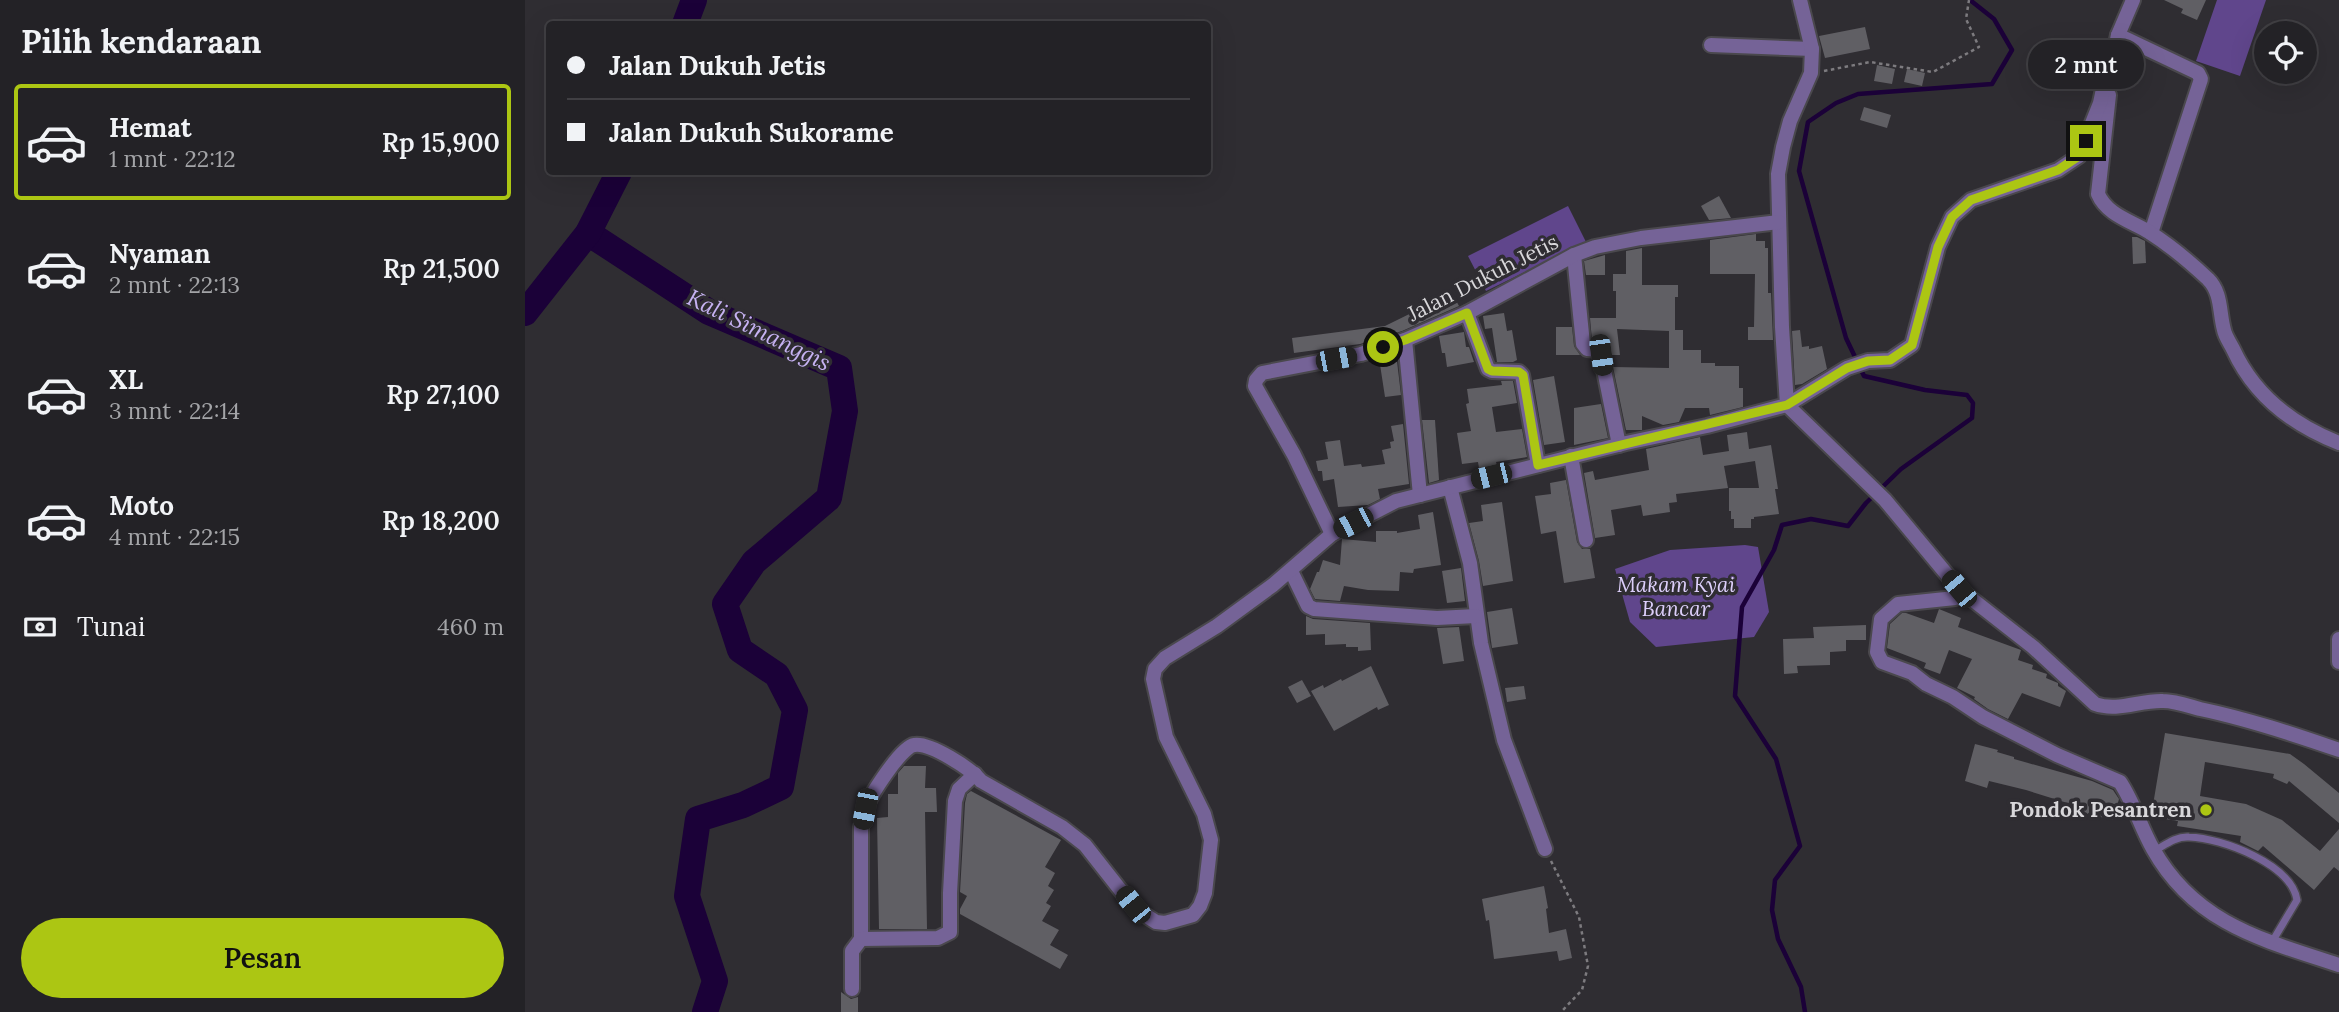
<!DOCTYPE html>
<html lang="id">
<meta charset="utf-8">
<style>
body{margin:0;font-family:Lora,serif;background:#2b2a2e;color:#f1f3f6;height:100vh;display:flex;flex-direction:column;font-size:26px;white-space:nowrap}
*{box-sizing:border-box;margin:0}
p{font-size:23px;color:#a3a4a7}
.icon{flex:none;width:38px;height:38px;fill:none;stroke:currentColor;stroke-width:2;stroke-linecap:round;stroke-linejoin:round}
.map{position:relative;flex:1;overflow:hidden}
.panel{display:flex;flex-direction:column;background:#232226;width:525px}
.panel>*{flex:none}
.banner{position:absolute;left:21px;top:21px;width:665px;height:154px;border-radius:7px;box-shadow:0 7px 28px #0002,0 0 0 2px #403f43;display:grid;align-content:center;height:154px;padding:0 21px;background:#232226}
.fabs{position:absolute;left:1729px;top:21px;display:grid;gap:14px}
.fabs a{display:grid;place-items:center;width:63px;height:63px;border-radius:50%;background:#232226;box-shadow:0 7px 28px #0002,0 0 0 2px #403f43;font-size:35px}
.end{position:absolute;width:32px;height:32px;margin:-16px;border:9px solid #acc613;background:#111;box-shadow:0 0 0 4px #111}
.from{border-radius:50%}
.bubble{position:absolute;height:49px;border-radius:24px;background:#232226;box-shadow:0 7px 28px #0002,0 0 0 2px #403f43;font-size:23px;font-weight:600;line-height:49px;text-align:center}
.car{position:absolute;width:21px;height:42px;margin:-21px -10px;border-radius:9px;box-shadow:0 0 5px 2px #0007;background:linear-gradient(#222 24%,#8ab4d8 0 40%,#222 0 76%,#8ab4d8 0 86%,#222 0)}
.banner b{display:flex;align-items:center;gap:24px;height:66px;font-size:26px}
.banner b+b{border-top:2px solid #403f43}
.banner i{width:18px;height:18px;background:#f1f3f6}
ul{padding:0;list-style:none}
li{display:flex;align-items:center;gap:21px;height:116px;margin:0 14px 10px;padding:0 7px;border:4px solid transparent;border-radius:7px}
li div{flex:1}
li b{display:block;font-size:26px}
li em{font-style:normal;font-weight:600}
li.active{border-color:#acc613}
li>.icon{width:63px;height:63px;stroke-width:1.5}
h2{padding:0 21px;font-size:32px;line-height:84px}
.pay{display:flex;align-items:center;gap:18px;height:77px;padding:0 21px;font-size:26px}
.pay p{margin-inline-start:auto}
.button{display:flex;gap:14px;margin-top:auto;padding:14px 21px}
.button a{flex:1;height:80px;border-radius:42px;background:#acc613;color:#111;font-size:28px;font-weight:600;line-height:80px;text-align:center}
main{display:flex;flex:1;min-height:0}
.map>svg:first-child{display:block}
</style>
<main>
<section class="panel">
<h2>Pilih kendaraan</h2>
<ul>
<li class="active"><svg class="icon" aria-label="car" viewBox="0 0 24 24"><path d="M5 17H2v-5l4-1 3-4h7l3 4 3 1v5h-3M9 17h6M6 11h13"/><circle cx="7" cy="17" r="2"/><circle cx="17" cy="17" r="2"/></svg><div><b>Hemat</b><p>1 mnt · 22:12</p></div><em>Rp 15,900</em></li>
<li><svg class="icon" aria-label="car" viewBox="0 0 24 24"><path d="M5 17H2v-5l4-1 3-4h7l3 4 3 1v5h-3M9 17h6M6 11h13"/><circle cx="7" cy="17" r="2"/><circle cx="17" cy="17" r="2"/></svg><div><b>Nyaman</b><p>2 mnt · 22:13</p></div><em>Rp 21,500</em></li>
<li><svg class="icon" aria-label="car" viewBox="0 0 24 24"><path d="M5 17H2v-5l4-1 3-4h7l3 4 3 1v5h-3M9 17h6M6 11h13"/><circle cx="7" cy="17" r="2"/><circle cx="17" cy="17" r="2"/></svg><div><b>XL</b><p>3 mnt · 22:14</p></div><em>Rp 27,100</em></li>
<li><svg class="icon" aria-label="car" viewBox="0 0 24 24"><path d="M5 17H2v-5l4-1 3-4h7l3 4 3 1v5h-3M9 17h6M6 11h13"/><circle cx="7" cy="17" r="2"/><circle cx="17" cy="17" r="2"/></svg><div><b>Moto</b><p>4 mnt · 22:15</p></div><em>Rp 18,200</em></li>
</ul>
<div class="pay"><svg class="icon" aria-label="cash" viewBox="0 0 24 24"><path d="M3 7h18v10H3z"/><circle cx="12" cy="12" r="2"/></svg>Tunai<p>460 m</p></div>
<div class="button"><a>Pesan</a></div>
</section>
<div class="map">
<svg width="1814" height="1012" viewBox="0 0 1814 1012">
<rect width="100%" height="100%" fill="#2f2d32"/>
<!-- green -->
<g fill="#60468c">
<path d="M1692 0H1741L1715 76 1671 61Z"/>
<path d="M1043 206 1061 242 961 291 943 256Z"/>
<path d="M1220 545 1233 547 1244 612 1229 637 1131 647 1105 622 1090 569 1145 550Z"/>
</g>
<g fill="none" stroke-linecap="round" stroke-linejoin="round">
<!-- stream -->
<path stroke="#1b0138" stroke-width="4.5" d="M1280 1012 1276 987 1253 939 1247 910 1250 880 1275 846 1251 759 1210 696 1217 607 1249 550 1257 525 1286 519 1323 526 1341 503 1376 469 1447 418 1448 403 1442 395 1400 390 1339 376 1321 338 1274 171 1283 122 1311 103 1333 94 1467 84 1487 50 1469 19 1445 0"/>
<!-- river -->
<g stroke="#1b0138" stroke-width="26">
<path d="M160 24 169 0"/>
<path d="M63 233 184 312 314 368 320 411 304 498 229 562 200 604 215 650 252 675 270 710 256 787 218 805 173 819 162 896 190 981 180 1012"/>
<path d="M0 313 63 233 94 172"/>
</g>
</g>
<!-- building -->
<g fill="#605f64">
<path d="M1639 0H1681L1672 20 1656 13 1658 9Z"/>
<path d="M1340 27 1345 49 1300 58 1294 36Z"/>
<path d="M1352 65 1370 69 1367 84 1349 81Z"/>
<path d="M1382 69 1400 73 1397 86 1379 82Z"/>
<path d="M1339 107 1366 115 1362 128 1335 120Z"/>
<path d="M1194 196 1206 218 1184 220 1176 206Z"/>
<path d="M1231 234V241H1240V248H1243V293H1246L1248 340H1223V327H1229L1230 274H1185V240Z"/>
<path d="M1607 237H1612L1620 241 1621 263 1608 264Z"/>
<path d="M1117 248V285H1153V297H1150V330H1158V350H1176V363H1190V366H1214V388H1218V407L1185 415 1184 408H1160L1154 422 1138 425 1117 416V430H1101L1088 367 1144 368V331L1092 329 1095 355H1086L1079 342 1067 340 1065 318H1091V291H1088V274H1101V251Z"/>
<path d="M1080 255V275H1061L1059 261Z"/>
<path d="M927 293 934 306 877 331 835 344 769 353 767 338 860 326Z"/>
<path d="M979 313 982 331 987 330 992 360 988 362H972L967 328 960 329 958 316Z"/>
<path d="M1031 327H1047L1049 346 1055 355H1031Z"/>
<path d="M1275 330 1277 347 1284 346V349L1297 346 1302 369 1277 384 1270 385 1267 331Z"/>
<path d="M939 332 941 347H944L949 362 922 367 920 353H917L914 336Z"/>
<path d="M871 353 876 395 860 397 854 358Z"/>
<path d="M1029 376 1040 442 1019 445 1008 380Z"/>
<path d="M976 381H988L992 403 967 407 971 432 997 429 1002 457 971 462 972 465 954 468 953 462 937 464 932 433 946 431 941 404 944 403 942 389 977 385Z"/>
<path d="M1076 404 1083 438 1049 445V408Z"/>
<path d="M897 420H910L914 480 904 483Z"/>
<path d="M878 424 884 484 853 489 855 499 843 505 813 507 809 479 798 481 797 471H793L791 461 803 459 800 442 815 440 819 466 836 464 837 467 860 464 857 450 866 448 865 442 869 441 866 426Z"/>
<path d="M1222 432 1224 449 1246 445 1253 489H1250L1254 514 1229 517V519H1226V528H1209V519H1206V511H1204V488H1234L1230 461 1199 466 1203 488 1151 494 1152 502 1144 503 1145 512 1118 516 1116 505 1086 510 1090 535 1070 538 1059 473 1068 471 1070 480 1124 470 1121 449 1175 437 1178 455 1204 451 1202 435Z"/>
<path d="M1041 480 1052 542 1057 549H1065L1070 578 1039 583 1031 531 1016 534 1010 496 1026 494 1025 483Z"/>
<path d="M977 502 988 581 958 586 954 561 944 523 958 521 956 505Z"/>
<path d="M908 512 916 565 889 569 888 573 875 572 874 591 843 590 819 586 815 601 790 599 785 589 792 572H794L798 560 815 565 817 539 851 542V531H872V533L895 529 893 515Z"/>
<path d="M936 568 940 601 922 603 917 571Z"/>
<path d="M987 608 993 644 967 648 962 612Z"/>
<path d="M1414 609 1436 618 1433 627 1496 650 1493 660 1508 665 1507 669 1522 674 1521 678 1533 683V686L1541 691 1535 707 1497 693 1483 719 1463 709 1449 699 1450 697 1432 688 1447 659 1424 650 1415 674 1399 668 1401 663 1362 648 1365 624 1377 613H1381L1409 623Z"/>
<path d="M781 616 788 619 845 623 846 650 833 651V647H821V644L800 645V634L781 635Z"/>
<path d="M1341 625V640H1321V651L1305 652V665L1272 666 1273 673 1259 674 1258 639 1289 638 1288 627Z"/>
<path d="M934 627 939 661 918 664 912 628Z"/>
<path d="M846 666 864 705 853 710 852 707 809 731 786 691 798 685 799 688 816 679 817 681Z"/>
<path d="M777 680 786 696 772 703 763 687Z"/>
<path d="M999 686 1001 699 982 702 980 688Z"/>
<path d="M1640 733 1765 754 1779 764 1814 793V823L1764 781 1762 784 1748 778 1749 774 1680 762 1675 796 1721 804 1757 820 1795 851 1814 829V871L1809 867 1789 890 1738 846 1733 851 1715 842 1716 836 1652 826 1653 821 1626 817Z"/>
<path d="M1450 744 1473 750 1472 752 1489 757V759L1567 781 1588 790 1594 799 1588 820 1551 811 1552 806 1501 790 1464 781 1462 788 1440 781Z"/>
<path d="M379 766H401L400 788H411L412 812H400L402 929H354L352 818 363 817V794H373V773Z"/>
<path d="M446 791 536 840 520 867 530 873 523 886 529 890 521 903 526 906 517 921 534 930 525 945 543 955 535 969 435 914V909L442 896 435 892 440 803 442 794Z"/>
<path d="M1019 886 1023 908 1021 909 1024 933 1041 929 1047 958 1034 961 1032 951 969 959 964 920 961 921 957 899Z"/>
<path d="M316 992 326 999 333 997V1012H316Z"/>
</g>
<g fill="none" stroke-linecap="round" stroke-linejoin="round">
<defs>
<path id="lane" d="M1629 851C1640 845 1651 836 1664 837 1697 838 1766 864 1772 900L1747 942"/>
<g id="street">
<path d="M1593 35 1673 73 1676 79 1626 233"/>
<path d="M1186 45 1287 49"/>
<path d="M1588 58 1593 35 1608 0"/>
<path d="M1584 95 1573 194C1582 215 1606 221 1624 232 1643 244 1667 264 1683 279 1697 293 1694 312 1699 330 1700 336 1705 343 1708 349 1729 395 1768 425 1814 443"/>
<path d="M1049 255 1058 344 1062 349 1073 350 1076 355 1094 445"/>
<path d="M942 313 963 369 967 371 994 372 997 375 1013 465"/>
<path d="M880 340 895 495"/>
<path d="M1262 405 1360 500 1434 589 1508 647 1570 704C1593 712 1615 700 1638 701 1650 701 1664 706 1675 709 1723 719 1768 734 1814 750"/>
<path d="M1262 405 1257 327 1253 174 1258 147 1265 121 1286 73 1287 49 1275 0"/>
<path d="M1046 456 1061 540"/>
<path d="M925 487 945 563 956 643 979 740 1020 849"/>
<path d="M807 534 769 455 730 386 731 380 737 373 836 354 880 340 942 313 1049 255 1070 247 1116 238 1254 222"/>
<path d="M766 571 783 606 789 609 912 618 951 616"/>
<path d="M1440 594 1430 598 1373 604 1356 619 1352 652 1357 662 1387 673 1401 684 1428 697 1458 717 1532 755 1595 782C1609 803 1616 828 1628 849 1670 924 1738 940 1814 965"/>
<path d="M1814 639V662"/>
<path d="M336 939V827C338 821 338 815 340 810 344 797 376 747 389 745 405 742 446 769 456 781L537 827 560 845 608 906 620 915 631 922 640 923 668 915 675 906 680 893 686 840 679 814 641 737 628 679 630 669 640 658 692 626 748 585 807 534 871 501 1101 443 1182 426 1262 405 1322 368 1343 361 1365 360 1387 345 1413 247 1427 217 1446 200 1533 170 1554 156 1575 103 1583 66 1589 49"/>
<path d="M327 989V951L336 939 413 938 425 932V893L430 801 434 789 450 774"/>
</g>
</defs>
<!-- lane casing -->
<use href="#lane" stroke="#4a484d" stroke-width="10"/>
<!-- street casing -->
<use href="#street" stroke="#4a484d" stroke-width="18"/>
<!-- path -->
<g stroke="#7d7b7f" stroke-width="2.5" stroke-dasharray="3.5 3.5" stroke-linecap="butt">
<path d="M1299 71 1345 62 1408 72 1454 47 1441 19 1444 0"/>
<path d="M1026 861 1054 917 1063 966 1057 990 1036 1012"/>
</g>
<!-- lane -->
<use href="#lane" stroke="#756397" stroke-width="7"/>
<!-- street -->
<use href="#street" stroke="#756397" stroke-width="14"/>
</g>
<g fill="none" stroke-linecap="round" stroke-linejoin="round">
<!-- route -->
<path stroke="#acc613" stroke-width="9" d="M858 347 880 340 942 313 963 369 967 371 994 372 998 375 1013 465 1262 405 1322 368 1343 361 1365 360 1387 345 1413 247 1427 217 1446 200 1533 170 1554 156 1561 141"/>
</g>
<!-- markers -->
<circle fill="#acc613" stroke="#2f2d32" stroke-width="2.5" cx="1681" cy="810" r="7"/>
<g text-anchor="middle" stroke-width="7" stroke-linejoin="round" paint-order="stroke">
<!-- street labels -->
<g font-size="21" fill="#d8d7da" stroke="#2f2d32">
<text transform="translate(958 278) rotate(-27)" y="7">Jalan Dukuh Jetis</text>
</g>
<!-- park labels -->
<g font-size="21" font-style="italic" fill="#ddcffb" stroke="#2f2d32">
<text x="1151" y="592">Makam Kyai<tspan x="1151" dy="24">Bancar</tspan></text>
</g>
<!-- poi labels -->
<g font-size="21" font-weight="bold" fill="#d8d7da" stroke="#2f2d32" text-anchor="end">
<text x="1667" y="817">Pondok Pesantren</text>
</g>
<!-- water labels -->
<g font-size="23" font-style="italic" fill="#c6b2f2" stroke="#2f2d32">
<text transform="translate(234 330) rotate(26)" y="8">Kali Simanggis</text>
</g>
</g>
</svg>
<div class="fabs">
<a><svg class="icon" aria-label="locate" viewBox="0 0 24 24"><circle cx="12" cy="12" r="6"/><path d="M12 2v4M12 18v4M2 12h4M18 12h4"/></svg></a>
</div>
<i class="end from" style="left:858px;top:347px"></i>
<i class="end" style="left:1561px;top:141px"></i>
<div class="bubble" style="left:1503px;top:40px;width:116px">2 mnt</div>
<i class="car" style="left:1076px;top:355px;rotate:172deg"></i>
<i class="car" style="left:811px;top:359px;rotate:79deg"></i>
<i class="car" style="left:966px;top:476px;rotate:256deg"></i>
<i class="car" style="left:828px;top:523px;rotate:243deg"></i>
<i class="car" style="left:1434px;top:589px;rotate:320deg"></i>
<i class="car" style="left:340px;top:809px;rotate:191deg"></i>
<i class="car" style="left:608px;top:905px;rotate:321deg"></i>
<div class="banner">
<b><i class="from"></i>Jalan Dukuh Jetis</b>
<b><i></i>Jalan Dukuh Sukorame</b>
</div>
</div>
</main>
